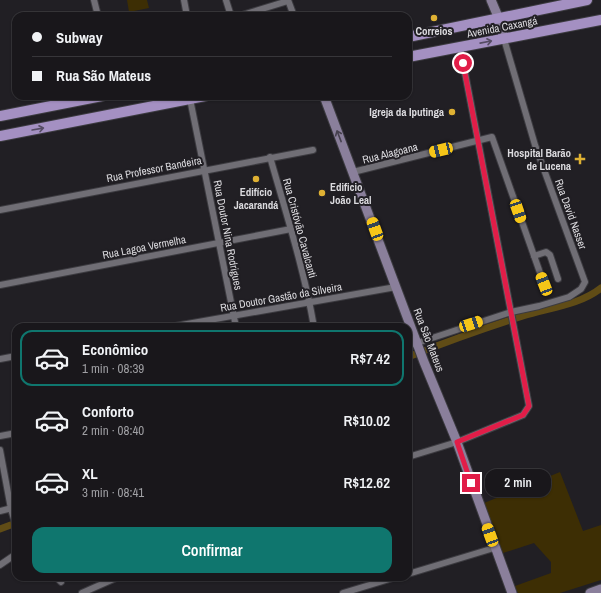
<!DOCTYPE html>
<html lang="pt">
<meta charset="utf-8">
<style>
body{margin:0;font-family:"Archivo Narrow",sans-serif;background:#222024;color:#f1f3f6;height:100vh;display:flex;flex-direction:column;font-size:15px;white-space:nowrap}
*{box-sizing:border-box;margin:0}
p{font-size:13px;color:#9f9fa3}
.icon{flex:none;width:22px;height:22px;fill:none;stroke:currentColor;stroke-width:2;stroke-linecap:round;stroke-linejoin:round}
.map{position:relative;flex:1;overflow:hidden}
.details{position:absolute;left:12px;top:323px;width:400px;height:258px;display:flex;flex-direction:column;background:#19171b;border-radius:12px;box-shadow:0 1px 3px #0004,0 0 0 1px #37363a}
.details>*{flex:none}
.guide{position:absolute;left:12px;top:12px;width:400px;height:88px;border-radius:12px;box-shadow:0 1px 3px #0004,0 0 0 1px #37363a;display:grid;align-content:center;height:88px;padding:0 20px;background:#19171b}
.end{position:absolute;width:18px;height:18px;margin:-9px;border:5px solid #e11d48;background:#fff;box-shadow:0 0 0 2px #fff}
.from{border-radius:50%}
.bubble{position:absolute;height:28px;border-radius:12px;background:#19171b;box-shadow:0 1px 3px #0004,0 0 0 1px #37363a;font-size:13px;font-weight:600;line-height:28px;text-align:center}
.car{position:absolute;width:12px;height:24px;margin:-12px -6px;border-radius:5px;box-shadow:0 0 3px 1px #0007;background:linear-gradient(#f5c518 24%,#345 0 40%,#f5c518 0 76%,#345 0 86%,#f5c518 0)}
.guide b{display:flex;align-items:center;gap:14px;height:38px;font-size:15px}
.guide b+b{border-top:1px solid #37363a}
.guide i{width:10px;height:10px;background:#f1f3f6}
ul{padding:7px 0 0;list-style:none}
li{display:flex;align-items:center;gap:12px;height:56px;margin:0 8px 6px;padding:0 12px;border:2px solid transparent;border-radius:12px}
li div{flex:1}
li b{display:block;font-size:15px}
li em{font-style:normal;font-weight:600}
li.current{border-color:#0f766e}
li>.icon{width:36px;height:36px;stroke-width:1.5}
.action{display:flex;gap:8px;margin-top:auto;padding:8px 20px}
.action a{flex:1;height:46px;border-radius:12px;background:#0f766e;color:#fff;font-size:16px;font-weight:600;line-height:46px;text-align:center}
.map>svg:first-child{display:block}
</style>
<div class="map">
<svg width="601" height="593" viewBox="0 0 601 593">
<rect width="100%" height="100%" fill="#211f24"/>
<!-- green -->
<g fill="#3d2e04">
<path d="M127 0H147L149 8 129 12Z"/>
<path d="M560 472 583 531 601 525V580L560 593H518L515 586 551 573V562L534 543 503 553 484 503Z"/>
</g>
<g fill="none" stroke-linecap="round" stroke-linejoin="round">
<!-- canal -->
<g stroke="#604c16" stroke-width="7">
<path d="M408 357C446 342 485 328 523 316 548 308 580 305 601 288"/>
<path d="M0 529 16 523"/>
</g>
<defs>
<g id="street">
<path d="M94 0 98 16"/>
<path d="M184 0 187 16"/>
<path d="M226 0 231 16"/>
<path d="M288 0 294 16"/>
<path d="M239 16 288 1"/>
<path d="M190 99 236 327"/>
<path d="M270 157C286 213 304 269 314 327"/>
<path d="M353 172 492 137 544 284"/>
<path d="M0 210 313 150"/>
<path d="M534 256 546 252 550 255 558 279"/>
<path d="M0 285 291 229"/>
<path d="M170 327 396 287"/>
<path d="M408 346 511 312 539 306 569 297 581 289 585 282 535 145 504 39"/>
<path d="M0 359 16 356"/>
<path d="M0 436 16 433"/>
<path d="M0 450 11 509 16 526"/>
<path d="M408 457 457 442 523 415 529 406 460 47"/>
<path d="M0 511 16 507"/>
<path d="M0 565 16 554"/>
<path d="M408 574 494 548"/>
<path d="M56 577 61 582"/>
<path d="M82 593 118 577"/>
<path d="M343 593 396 577"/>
</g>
<g id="secondary">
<path d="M491 0 499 19 504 39"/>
<path d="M324 96 424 362 457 442 512 593"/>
<path d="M590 593 601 589"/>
</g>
<g id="primary">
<path d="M408 37 587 0"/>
<path d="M408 57 601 20"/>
<path d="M0 116 102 96"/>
<path d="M0 136 205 96"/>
</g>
</defs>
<!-- street casing -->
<use href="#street" stroke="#3c3b40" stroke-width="8"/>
<!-- secondary casing -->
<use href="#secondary" stroke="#3c3b40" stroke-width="11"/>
<!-- primary casing -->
<use href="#primary" stroke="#3c3b40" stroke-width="12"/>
<!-- street -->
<use href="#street" stroke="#706e75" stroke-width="6"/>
<!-- secondary -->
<use href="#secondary" stroke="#8a7f9b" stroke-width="9"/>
<!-- primary -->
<use href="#primary" stroke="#a490c2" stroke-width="10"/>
</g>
<!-- one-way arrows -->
<defs><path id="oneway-shaft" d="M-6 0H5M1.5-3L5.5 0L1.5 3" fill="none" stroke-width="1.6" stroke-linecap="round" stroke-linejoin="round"/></defs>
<g stroke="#554c63">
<use href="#oneway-shaft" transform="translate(486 42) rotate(-11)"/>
<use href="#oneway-shaft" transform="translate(38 129) rotate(-10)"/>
</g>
<use stroke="#46414e" href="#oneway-shaft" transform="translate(339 136) rotate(-111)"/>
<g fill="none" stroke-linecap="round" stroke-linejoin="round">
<!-- route -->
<path stroke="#e11d48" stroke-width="5" d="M463 63 529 406 523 415 457 442 471 483"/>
</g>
<!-- markers -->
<g fill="#dfb133" stroke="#211f24" stroke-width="1.5">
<circle cx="434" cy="18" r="4"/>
<circle cx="452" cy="112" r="4"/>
<path d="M578 153h4v4h4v4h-4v4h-4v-4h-4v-4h4z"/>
<circle cx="256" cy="179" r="4"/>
<circle cx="322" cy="193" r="4"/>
</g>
<g text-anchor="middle" stroke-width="4" stroke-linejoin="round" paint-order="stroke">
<!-- street labels -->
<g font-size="11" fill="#dcdbdf" stroke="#211f24">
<text transform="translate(502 27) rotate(-11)" y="4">Avenida Caxangá</text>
<text transform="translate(390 153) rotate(-14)" y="4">Rua Alagoana</text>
<text transform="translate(154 169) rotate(-11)" y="4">Rua Professor Bandeira</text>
<text transform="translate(571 214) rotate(70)" y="4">Rua David Nasser</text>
<text transform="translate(300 228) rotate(75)" y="4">Rua Cristóvão Cavalcanti</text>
<text transform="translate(228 235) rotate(79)" y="4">Rua Doutor Nina Rodrigues</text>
<text transform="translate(144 247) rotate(-11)" y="4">Rua Lagoa Vermelha</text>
<text transform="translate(281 297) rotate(-10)" y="4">Rua Doutor Gastão da Silveira</text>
<text transform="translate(429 340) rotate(69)" y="4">Rua São Mateus</text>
</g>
<!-- poi labels -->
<g font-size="11" font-weight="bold" fill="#dcdbdf" stroke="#211f24">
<text x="434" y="35">Correios</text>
<text x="444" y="116" text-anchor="end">Igreja da Iputinga</text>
<text x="571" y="157" text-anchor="end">Hospital Barão<tspan x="571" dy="13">de Lucena</tspan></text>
<text x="330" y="191" text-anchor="start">Edificio<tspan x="330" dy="13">João Leal</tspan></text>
<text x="256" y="196">Edifício<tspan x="256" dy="13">Jacarandá</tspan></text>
</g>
</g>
</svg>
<i class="end from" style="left:463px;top:63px"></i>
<i class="end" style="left:471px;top:483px"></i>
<div class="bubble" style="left:485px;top:469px;width:66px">2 min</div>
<i class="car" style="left:441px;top:150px;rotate:256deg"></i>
<i class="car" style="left:518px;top:211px;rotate:161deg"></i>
<i class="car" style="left:375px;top:229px;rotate:340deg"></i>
<i class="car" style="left:544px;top:284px;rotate:339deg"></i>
<i class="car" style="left:471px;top:324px;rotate:72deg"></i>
<i class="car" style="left:490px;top:535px;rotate:340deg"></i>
<div class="guide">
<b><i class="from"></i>Subway</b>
<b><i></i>Rua São Mateus</b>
</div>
<section class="details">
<ul>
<li class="current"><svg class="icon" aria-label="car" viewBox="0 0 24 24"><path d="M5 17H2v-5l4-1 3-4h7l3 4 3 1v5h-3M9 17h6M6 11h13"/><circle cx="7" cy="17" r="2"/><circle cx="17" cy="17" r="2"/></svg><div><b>Econômico</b><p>1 min · 08:39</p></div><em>R$7.42</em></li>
<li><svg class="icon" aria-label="car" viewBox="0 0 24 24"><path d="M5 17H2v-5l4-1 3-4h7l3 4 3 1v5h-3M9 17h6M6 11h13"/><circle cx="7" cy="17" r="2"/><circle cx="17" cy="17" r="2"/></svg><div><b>Conforto</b><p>2 min · 08:40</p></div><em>R$10.02</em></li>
<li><svg class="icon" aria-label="car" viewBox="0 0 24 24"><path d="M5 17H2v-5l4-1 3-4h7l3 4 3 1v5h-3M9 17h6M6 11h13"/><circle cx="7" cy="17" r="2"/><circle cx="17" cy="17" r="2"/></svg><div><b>XL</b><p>3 min · 08:41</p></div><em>R$12.62</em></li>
</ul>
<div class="action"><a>Confirmar</a></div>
</section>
</div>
